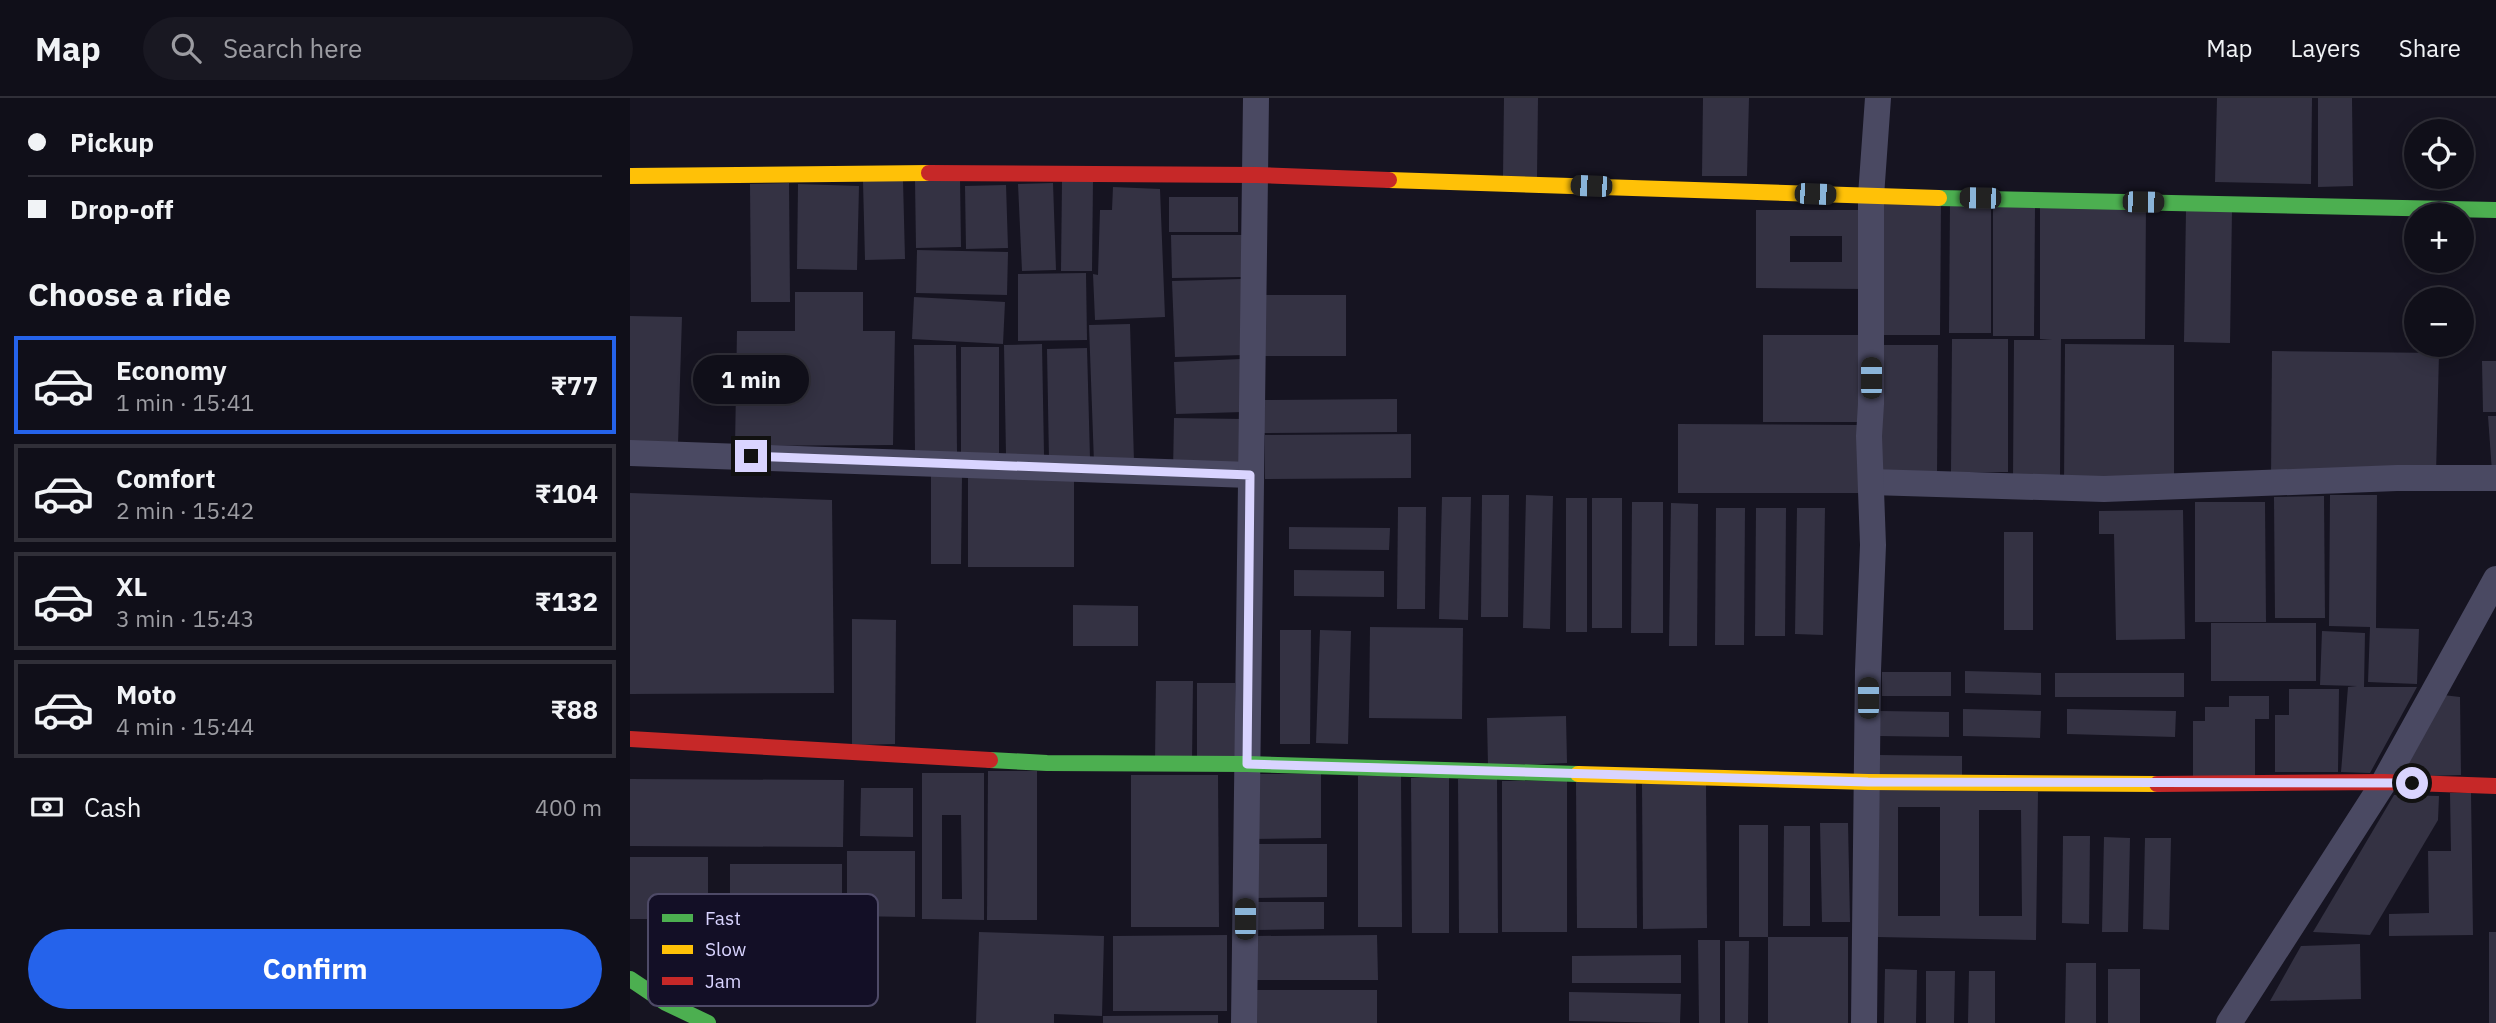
<!DOCTYPE html>
<meta charset="utf-8">
<style>
body{margin:0;font-family:"IBM Plex Sans",sans-serif;background:#191822;color:#f1f3f6;height:100vh;display:flex;flex-direction:column;font-size:26px;white-space:nowrap}
*{box-sizing:border-box;margin:0}
p{font-size:23px;color:#9c9ca2}
.icon{flex:none;width:38px;height:38px;fill:none;stroke:currentColor;stroke-width:2;stroke-linecap:round;stroke-linejoin:round}
.map{position:relative;flex:1;overflow:hidden}
.details{display:flex;flex-direction:column;background:#100f19;width:630px}
.details>*{flex:none}
.hud{display:grid;align-content:center;height:154px;padding:0 28px;background:#100f19}
.buttons{position:absolute;left:1774px;top:21px;display:grid;gap:14px}
.buttons a{display:grid;place-items:center;width:70px;height:70px;border-radius:50%;background:#100f19;box-shadow:0 4px 18px #0003,0 0 0 2px #302f38;font-size:35px}
.end{position:absolute;width:32px;height:32px;margin:-16px;border:9px solid #d9d4ff;background:#111;box-shadow:0 0 0 4px #111}
.from{border-radius:50%}
.bubble{position:absolute;height:49px;border-radius:24px;background:#100f19;box-shadow:0 4px 18px #0003,0 0 0 2px #302f38;font-size:23px;font-weight:700;line-height:49px;text-align:center}
.car{position:absolute;width:21px;height:42px;margin:-21px -10px;border-radius:9px;box-shadow:0 0 5px 2px #0007;background:linear-gradient(#222 24%,#8ab4d8 0 40%,#222 0 76%,#8ab4d8 0 86%,#222 0)}
.hud b{display:flex;align-items:center;gap:24px;height:66px;font-size:26px}
.hud b+b{border-top:2px solid #302f38}
.hud i{width:18px;height:18px;background:#f1f3f6}
ul{padding:0;list-style:none}
li{display:flex;align-items:center;gap:21px;height:98px;margin:0 14px 10px;padding:0 14px;border:4px solid #302f38;border-radius:0px}
li div{flex:1}
li b{display:block;font-size:26px}
li em{font-style:normal;font-weight:700}
li.on{border-color:#2563eb}
li>.icon{width:63px;height:63px;stroke-width:1.5}
h2{padding:0 28px;font-size:32px;line-height:84px}
.pay{display:flex;align-items:center;gap:18px;height:77px;padding:0 28px;font-size:26px}
.pay p{margin-inline-start:auto}
.primary-button{display:flex;gap:14px;margin-top:auto;padding:14px 28px}
.primary-button a{flex:1;height:80px;border-radius:42px;background:#2563eb;color:#fff;font-size:28px;font-weight:700;line-height:80px;text-align:center}
header{display:flex;align-items:center;gap:42px;box-sizing:border-box;height:98px;padding:0 35px;background:#100f19;border-bottom:2px solid #302f38}
header strong{font-size:33px}
nav{display:flex;gap:38px;margin-inline-start:auto;font-size:24px}
.search{width:490px;height:63px;background:#191822;display:flex;align-items:center;gap:18px;box-sizing:border-box;padding:0 24px;border-radius:38px;color:#9c9ca2;font-size:26px}
main{display:flex;flex:1;min-height:0}
.map>svg:first-child{display:block}
</style>
<header>
<strong>Map</strong>
<div class="search"><svg class="icon" aria-label="search" viewBox="0 0 24 24"><circle cx="10" cy="10" r="6"/><path d="M15 15l6 6"/></svg>Search here</div>
<nav><a>Map</a><a>Layers</a><a>Share</a></nav>
</header>
<main>
<section class="details">
<div class="hud">
<b><i class="from"></i>Pickup</b>
<b><i></i>Drop-off</b>
</div>
<h2>Choose a ride</h2>
<ul>
<li class="on"><svg class="icon" aria-label="car" viewBox="0 0 24 24"><path d="M5 17H2v-5l4-1 3-4h7l3 4 3 1v5h-3M9 17h6M6 11h13"/><circle cx="7" cy="17" r="2"/><circle cx="17" cy="17" r="2"/></svg><div><b>Economy</b><p>1 min · 15:41</p></div><em>₹77</em></li>
<li><svg class="icon" aria-label="car" viewBox="0 0 24 24"><path d="M5 17H2v-5l4-1 3-4h7l3 4 3 1v5h-3M9 17h6M6 11h13"/><circle cx="7" cy="17" r="2"/><circle cx="17" cy="17" r="2"/></svg><div><b>Comfort</b><p>2 min · 15:42</p></div><em>₹104</em></li>
<li><svg class="icon" aria-label="car" viewBox="0 0 24 24"><path d="M5 17H2v-5l4-1 3-4h7l3 4 3 1v5h-3M9 17h6M6 11h13"/><circle cx="7" cy="17" r="2"/><circle cx="17" cy="17" r="2"/></svg><div><b>XL</b><p>3 min · 15:43</p></div><em>₹132</em></li>
<li><svg class="icon" aria-label="car" viewBox="0 0 24 24"><path d="M5 17H2v-5l4-1 3-4h7l3 4 3 1v5h-3M9 17h6M6 11h13"/><circle cx="7" cy="17" r="2"/><circle cx="17" cy="17" r="2"/></svg><div><b>Moto</b><p>4 min · 15:44</p></div><em>₹88</em></li>
</ul>
<div class="pay"><svg class="icon" aria-label="cash" viewBox="0 0 24 24"><path d="M3 7h18v10H3z"/><circle cx="12" cy="12" r="2"/></svg>Cash<p>400 m</p></div>
<div class="primary-button"><a>Confirm</a></div>
</section>
<div class="map">
<svg width="1866" height="925" viewBox="0 0 1866 925">
<rect width="100%" height="100%" fill="#161421"/>
<!-- building -->
<g fill="#343243" fill-rule="evenodd">
<path d="M874 0H908L907 79H873Z"/>
<path d="M1073 0H1119L1117 78H1072Z"/>
<path d="M1587 0H1682L1681 86 1585 84Z"/>
<path d="M1688 0H1722L1723 88 1688 89Z"/>
<path d="M330 80 331 149 286 150 285 81Z"/>
<path d="M273 82 275 161 235 162 233 83Z"/>
<path d="M432 83H463L462 173H431Z"/>
<path d="M159 85 160 204H121L120 86Z"/>
<path d="M423 85 426 172 392 173 388 86Z"/>
<path d="M168 86 229 88 227 172 167 171Z"/>
<path d="M376 87 378 150 336 151 335 88Z"/>
<path d="M483 89 530 91 535 219 465 222 463 176 468 177 470 112H482Z"/>
<rect x="539" y="99" width="69" height="35"/>
<path d="M1246 104H1311L1310 237H1245Z"/>
<path d="M1320 105H1361V235H1319Z"/>
<path d="M1410 106 1516 107 1515 241H1431L1430 380H1383L1384 242H1422L1410 241Z"/>
<path d="M1363 108H1405L1404 238H1363Z"/>
<path d="M1556 111 1602 112 1600 245 1554 244Z"/>
<path d="M1126 112H1234V191L1126 190ZM1160 138H1212V164H1160Z"/>
<path d="M541 137H613V179L542 180Z"/>
<path d="M287 152 378 154 377 197 286 195Z"/>
<path d="M456 175 457 242 388 243V176Z"/>
<path d="M611 181 614 257 545 259 542 183Z"/>
<path d="M165 194H233V233H265L263 347 105 348 107 233H165Z"/>
<rect x="632" y="197" width="84" height="61"/>
<path d="M284 199 375 204 373 246 282 241Z"/>
<path d="M0 218 52 219 48 346 0 344Z"/>
<path d="M500 226 504 364 464 365 459 227Z"/>
<path d="M1133 237H1239L1238 324H1133Z"/>
<path d="M1322 241H1378V374H1321Z"/>
<path d="M412 246 414 357H376L374 247Z"/>
<path d="M1435 246 1544 247V387H1434Z"/>
<path d="M284 247H326L327 355H285Z"/>
<path d="M1245 247H1308L1307 379H1245Z"/>
<rect x="331" y="249" width="38" height="106"/>
<path d="M457 250 460 361 419 362 417 251Z"/>
<path d="M1642 253 1809 255 1806 376 1641 380Z"/>
<path d="M611 261 613 314 546 316 544 264Z"/>
<path d="M1852 263H1866V314H1853Z"/>
<path d="M767 301V334L630 335V302Z"/>
<path d="M1858 318H1866V373L1862 374Z"/>
<path d="M544 320 613 321 612 375 543 374Z"/>
<path d="M1048 326 1229 327V395H1048Z"/>
<path d="M781 336V380L635 381V337Z"/>
<path d="M301 377H332L331 466H301Z"/>
<rect x="338" y="377" width="106" height="92"/>
<path d="M0 395 202 402 204 595 0 596Z"/>
<path d="M852 397H879L878 519H851Z"/>
<path d="M896 397 923 398 920 531 893 530Z"/>
<path d="M1700 397H1747L1746 530 1789 531 1787 586 1738 584 1740 529 1699 528Z"/>
<path d="M1694 398 1695 520H1645L1644 399Z"/>
<path d="M812 399H841L838 522 809 521Z"/>
<rect x="936" y="400" width="21" height="134"/>
<rect x="962" y="400" width="30" height="130"/>
<path d="M1002 404H1033V535H1001Z"/>
<path d="M1565 404H1635L1636 524H1565Z"/>
<path d="M1041 405 1068 406 1067 548H1039Z"/>
<path d="M768 409H796L795 511H767Z"/>
<path d="M1086 410H1115L1114 547H1085Z"/>
<path d="M1126 410H1156L1155 538H1125Z"/>
<path d="M1167 410H1195L1193 537 1165 536Z"/>
<path d="M1553 412 1555 541 1486 542 1484 436H1469V413Z"/>
<path d="M659 429 760 430 759 452 659 451Z"/>
<rect x="1374" y="434" width="29" height="98"/>
<path d="M664 472 754 473V499L664 498Z"/>
<path d="M443 507 508 508V548H443Z"/>
<path d="M222 521 266 522 265 646 222 647Z"/>
<rect x="1581" y="525" width="105" height="58"/>
<path d="M740 529 833 530 832 621 739 620Z"/>
<path d="M650 532H681L680 646H650Z"/>
<path d="M690 532 721 533 718 646 686 645Z"/>
<path d="M1692 533 1735 535 1734 589H1787L1740 675 1711 674 1718 589 1727 588 1690 587Z"/>
<path d="M1335 573 1411 575V597L1335 595Z"/>
<rect x="1252" y="574" width="69" height="24"/>
<rect x="1425" y="575" width="129" height="24"/>
<path d="M526 583H563L562 664H525Z"/>
<rect x="567" y="585" width="38" height="76"/>
<path d="M1659 591H1709L1708 674H1645V617H1659Z"/>
<path d="M1813 597 1830 599 1831 677 1769 679Z"/>
<path d="M1599 598H1639V621H1625V682H1563V623H1575V609H1599Z"/>
<path d="M1333 611 1411 613 1410 640 1333 638Z"/>
<path d="M1437 611 1546 613 1545 639 1437 636Z"/>
<path d="M1250 613 1319 614V639L1249 638Z"/>
<path d="M936 618 937 665 858 668 857 620Z"/>
<path d="M1248 657 1332 658V678L1248 677Z"/>
<path d="M358 673H407V822H357Z"/>
<path d="M292 675H354V822L292 821ZM312 717H331L332 801H312Z"/>
<path d="M619 676H691V740L620 741Z"/>
<path d="M501 677H588L589 829H501Z"/>
<path d="M728 678H771L772 829H728Z"/>
<path d="M819 679V835H782L781 680Z"/>
<path d="M0 681 214 682 213 749 0 748Z"/>
<path d="M828 681H867L868 835H829Z"/>
<rect x="872" y="683" width="65" height="151"/>
<path d="M946 684H1006L1007 830H947Z"/>
<path d="M1012 686H1076L1077 830 1013 831Z"/>
<path d="M231 690H283V739L230 738Z"/>
<path d="M1249 691 1408 694 1406 842 1247 839ZM1268 709H1310V818H1268ZM1349 712H1391L1392 818H1349Z"/>
<path d="M1820 695H1841L1843 837 1759 838V816L1799 815 1798 753H1821Z"/>
<path d="M1764 697 1809 698 1808 722 1740 837 1683 834Z"/>
<path d="M1190 725H1218L1220 824H1192Z"/>
<path d="M1109 727H1138V839H1218V925H1138V839H1109Z"/>
<path d="M1154 728H1180V828H1153Z"/>
<path d="M1433 738H1460L1459 826 1432 825Z"/>
<path d="M1474 739 1500 740 1498 834H1472Z"/>
<path d="M1515 740H1541L1539 832 1513 831Z"/>
<path d="M624 746H697V799L624 800Z"/>
<path d="M217 753H285V819L217 818Z"/>
<rect x="0" y="759" width="78" height="62"/>
<rect x="100" y="766" width="112" height="62"/>
<path d="M625 804H694V831L626 832Z"/>
<path d="M349 834 474 838 472 918 424 916V925H346Z"/>
<rect x="1859" y="834" width="7" height="91"/>
<path d="M597 837V913H483V838Z"/>
<path d="M747 837 748 882H625V838Z"/>
<path d="M1068 842H1090V925H1069Z"/>
<path d="M1095 843H1119L1118 925H1095Z"/>
<path d="M1730 846 1731 901 1640 903 1671 848Z"/>
<path d="M1051 857V885H942V858Z"/>
<path d="M1436 865H1466V925H1435Z"/>
<path d="M1255 871 1287 872 1286 925H1254Z"/>
<rect x="1478" y="871" width="32" height="54"/>
<path d="M1296 873H1325L1324 925H1296Z"/>
<path d="M1339 873H1365V925H1338Z"/>
<rect x="624" y="892" width="123" height="33"/>
<path d="M939 894 1051 896 1050 925 939 923Z"/>
<path d="M588 917V925H473V918Z"/>
</g>
<g fill="none" stroke-linecap="round" stroke-linejoin="round">
<!-- street -->
<g stroke="#4a4962" stroke-width="26">
<path d="M0 355 620 377"/>
<path d="M1241 384 1474 391 1767 380H1866"/>
<path d="M614 925 626 0"/>
<path d="M1234 925 1238 572 1243 447 1239 338 1241 306V98L1248 0"/>
<path d="M1599 925 1754 684 1866 481"/>
</g>
<!-- fast -->
<g stroke="#4caf50" stroke-width="16">
<path d="M1309 100 1866 112"/>
<path d="M360 662 417 665 617 666 948 676"/>
<path d="M0 881 36 905 78 925"/>
</g>
<!-- slow -->
<g stroke="#ffc107" stroke-width="16">
<path d="M0 78 299 75"/>
<path d="M759 82 1309 100"/>
<path d="M948 676 1238 684 1527 686"/>
</g>
<!-- jam -->
<g stroke="#c62828" stroke-width="16">
<path d="M299 75 626 77 759 82"/>
<path d="M0 641 360 662"/>
<path d="M1527 686 1754 684 1866 688"/>
</g>
</g>
<g fill="none" stroke-linecap="round" stroke-linejoin="round">
<!-- route -->
<path stroke="#d9d4ff" stroke-width="9" d="M121 358 620 377 617 666 1238 684 1782 685"/>
</g>
<!-- legend -->
<rect x="18" y="796" width="230" height="112" rx="10" fill="#130f26" stroke="#4e4a67" stroke-width="2"/>
<rect x="32" y="816" width="31" height="8" fill="#4caf50"/>
<rect x="32" y="847" width="31" height="9" fill="#ffc107"/>
<rect x="32" y="879" width="31" height="8" fill="#c62828"/>
<g font-size="19" fill="#d9d4ff">
<text x="75" y="827">Fast</text>
<text x="75" y="858">Slow</text>
<text x="75" y="890">Jam</text>
</g>
</svg>
<div class="buttons">
<a><svg class="icon" aria-label="locate" viewBox="0 0 24 24"><circle cx="12" cy="12" r="6"/><path d="M12 2v4M12 18v4M2 12h4M18 12h4"/></svg></a>
<a>+</a>
<a>−</a>
</div>
<i class="end from" style="left:1782px;top:685px"></i>
<i class="end" style="left:121px;top:358px"></i>
<div class="bubble" style="left:63px;top:257px;width:116px">1 min</div>
<i class="car" style="left:961px;top:88px;rotate:272deg"></i>
<i class="car" style="left:1185px;top:96px;rotate:92deg"></i>
<i class="car" style="left:1350px;top:100px;rotate:271deg"></i>
<i class="car" style="left:1513px;top:104px;rotate:91deg"></i>
<i class="car" style="left:1241px;top:280px;rotate:0deg"></i>
<i class="car" style="left:1238px;top:600px;rotate:0deg"></i>
<i class="car" style="left:615px;top:821px;rotate:0deg"></i>
</div>
</main>
